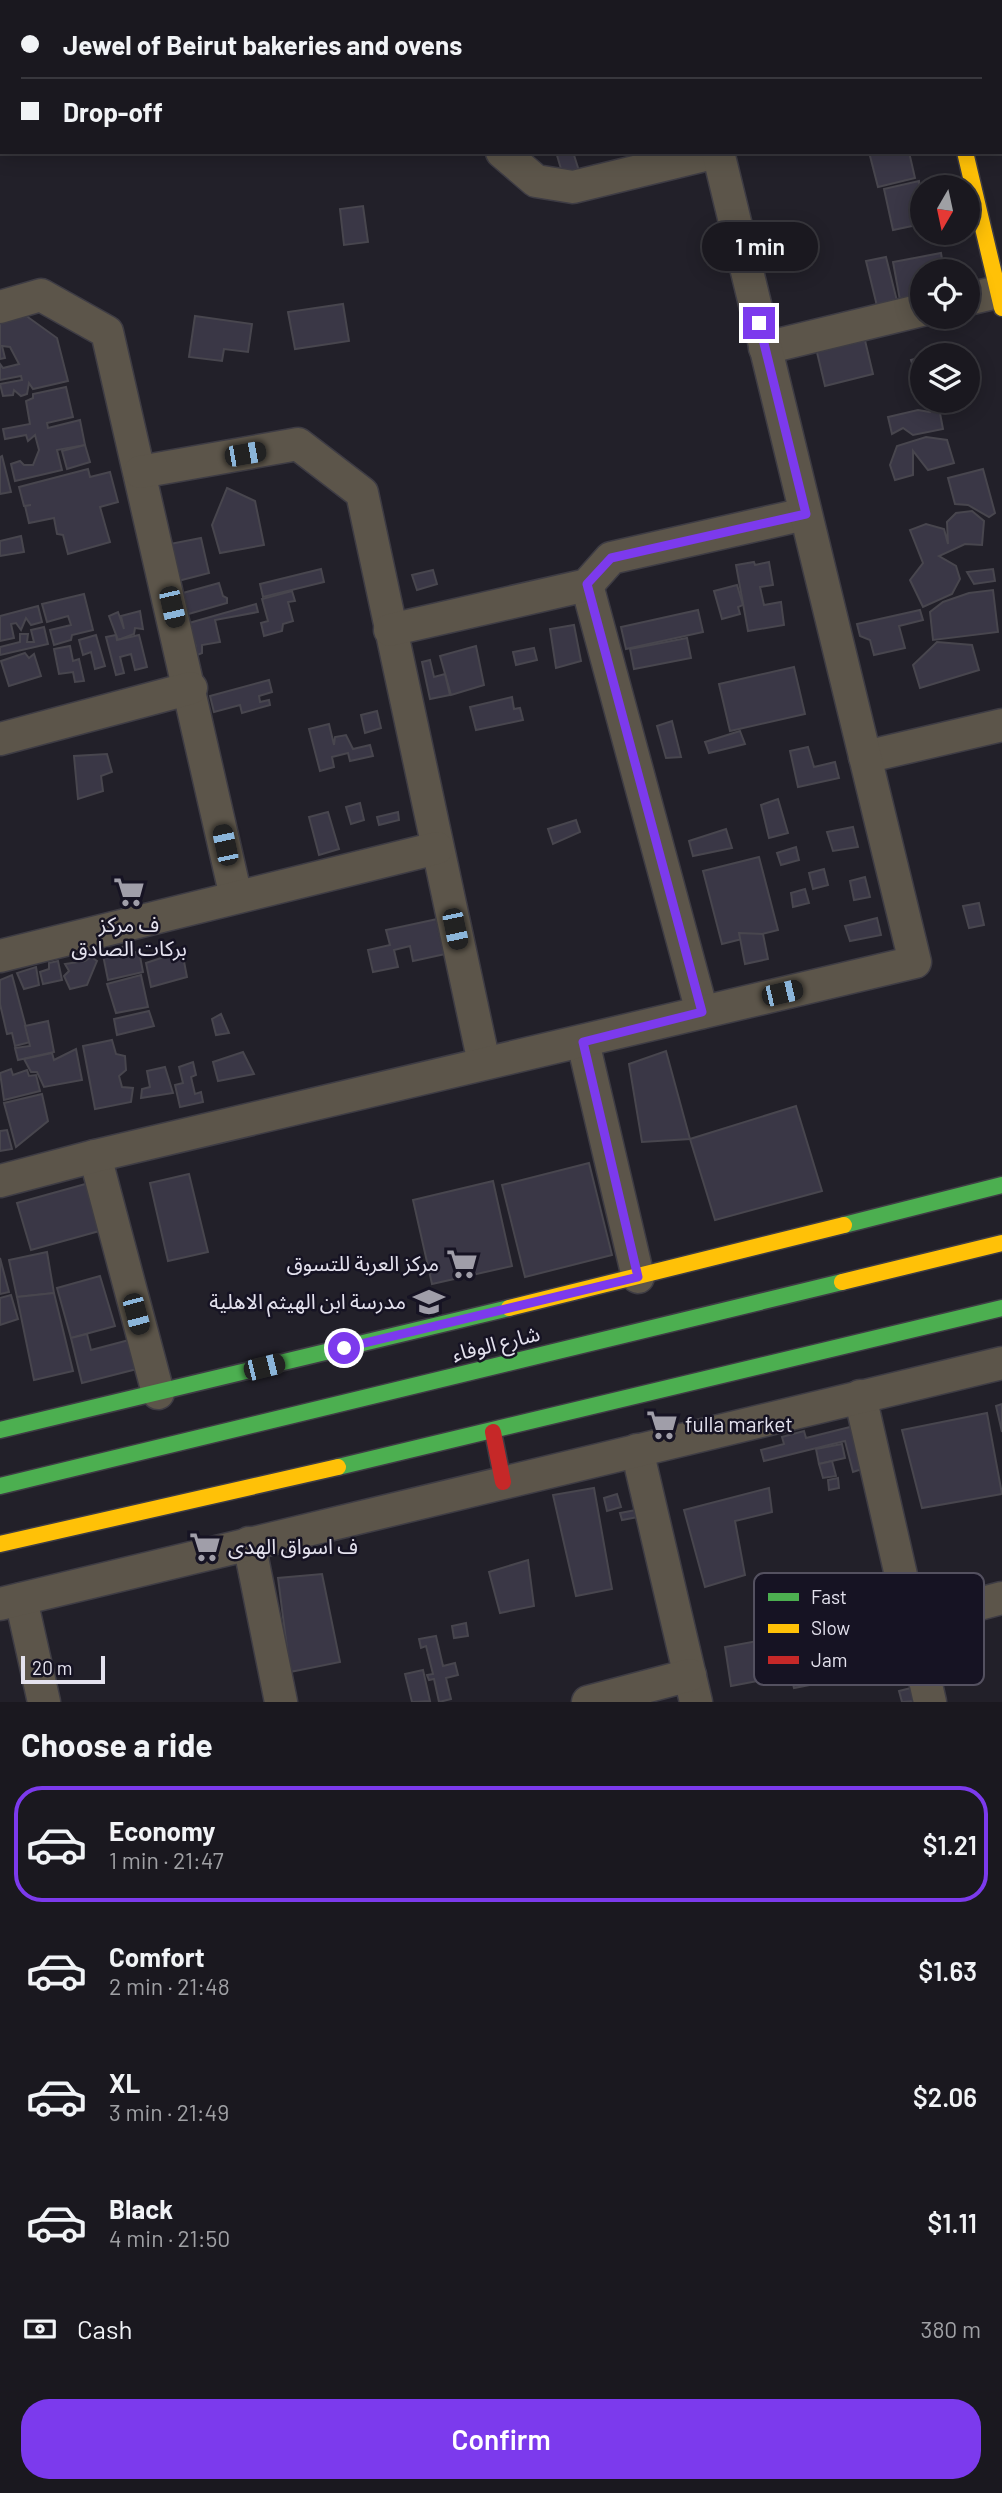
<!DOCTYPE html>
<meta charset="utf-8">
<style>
body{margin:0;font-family:Barlow,"Noto Sans Arabic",sans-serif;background:#27252c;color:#f1f3f6;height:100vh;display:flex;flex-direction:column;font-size:26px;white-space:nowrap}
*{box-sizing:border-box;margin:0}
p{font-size:23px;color:#9fa0a4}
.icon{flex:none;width:38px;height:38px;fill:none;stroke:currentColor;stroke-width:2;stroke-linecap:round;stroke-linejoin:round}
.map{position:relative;height:1702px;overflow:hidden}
.panel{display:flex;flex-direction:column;background:#1a181f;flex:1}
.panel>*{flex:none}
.banner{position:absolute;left:0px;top:0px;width:1003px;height:154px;box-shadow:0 4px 18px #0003,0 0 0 2px #38373d;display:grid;align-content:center;height:154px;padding:0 21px;background:#1a181f}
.needle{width:46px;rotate:189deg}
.controls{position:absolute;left:910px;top:175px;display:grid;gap:14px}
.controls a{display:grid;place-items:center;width:70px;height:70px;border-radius:50%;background:#1a181f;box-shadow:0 4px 18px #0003,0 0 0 2px #38373d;font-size:35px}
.scale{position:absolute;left:21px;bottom:18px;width:84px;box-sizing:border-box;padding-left:7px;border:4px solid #e4e2ee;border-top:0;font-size:19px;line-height:24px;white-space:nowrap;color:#e4e2ee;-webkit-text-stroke:5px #161323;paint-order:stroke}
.end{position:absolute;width:32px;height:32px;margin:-16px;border:9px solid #7c3aed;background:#fff;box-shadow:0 0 0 4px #fff}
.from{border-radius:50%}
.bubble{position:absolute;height:49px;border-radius:24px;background:#1a181f;box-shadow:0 4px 18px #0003,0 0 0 2px #38373d;font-size:23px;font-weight:600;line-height:49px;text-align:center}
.car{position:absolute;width:21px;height:42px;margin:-21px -10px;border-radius:9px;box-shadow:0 0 5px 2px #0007;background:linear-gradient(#222 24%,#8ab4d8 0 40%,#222 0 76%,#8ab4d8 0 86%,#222 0)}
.banner b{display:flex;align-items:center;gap:24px;height:66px;font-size:26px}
.banner b+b{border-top:2px solid #38373d}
.banner i{width:18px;height:18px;background:#f1f3f6}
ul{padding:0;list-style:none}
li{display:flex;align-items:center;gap:21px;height:116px;margin:0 14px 10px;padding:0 7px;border:4px solid transparent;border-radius:28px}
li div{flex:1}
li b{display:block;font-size:26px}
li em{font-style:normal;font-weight:600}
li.selected{border-color:#7c3aed}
li>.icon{width:63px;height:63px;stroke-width:1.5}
h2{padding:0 21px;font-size:32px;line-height:84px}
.pay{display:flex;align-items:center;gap:18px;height:77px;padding:0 21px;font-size:26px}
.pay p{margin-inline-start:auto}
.cta{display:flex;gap:14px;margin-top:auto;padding:14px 21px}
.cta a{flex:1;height:80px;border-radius:28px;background:#7c3aed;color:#fff;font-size:28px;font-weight:600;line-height:80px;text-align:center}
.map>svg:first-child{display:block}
</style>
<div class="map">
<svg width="1002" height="1702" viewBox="0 0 1002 1702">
<rect width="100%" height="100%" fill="#222029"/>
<!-- building -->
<g fill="#3a3746" stroke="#48464e" stroke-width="2">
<path d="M556 152H582L574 155 580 174 564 179Z"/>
<path d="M869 152H909L915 178 878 187Z"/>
<path d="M919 181 922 224 893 230 884 189Z"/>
<path d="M363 206 368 242 344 245 340 209Z"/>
<path d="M941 253 944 271H922V307L902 311 893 262Z"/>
<path d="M886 257 897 301 877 306 866 261Z"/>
<path d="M343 304 349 341 295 349 288 312Z"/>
<path d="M18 310 57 338 68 381 33 389 29 383 27 394 21 396 14 390 13 395 3 396 0 384 22 380 21 376 0 380V364L3 368 19 364 10 347 2 346 5 358 0 359V315Z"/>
<path d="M195 316 252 324 248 352 224 349 222 361 189 357Z"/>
<path d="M863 332 873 374 825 386 815 344Z"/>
<path d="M922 357V388H920L911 360Z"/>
<path d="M66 387 73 417 47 423 48 428 80 420 85 445 57 450 62 470 15 481 11 464 20 461 24 465H33L39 450 35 435 28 441 26 435 5 439 3 429 30 424 26 401 33 398V394Z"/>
<path d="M932 401H949L939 408 943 429 913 435 903 428 892 434 888 417 918 410 930 412Z"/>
<path d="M926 437 947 440 954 463 928 470 913 451V475L895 480 890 465 897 446Z"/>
<path d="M85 445 90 462 67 469 62 451Z"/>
<path d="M2 456 11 492 0 494V457Z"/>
<path d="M88 469 90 477 110 472 118 502 100 507 110 542 68 554 63 535 57 534 54 518 29 523 25 506 31 505 24 506 19 487Z"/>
<path d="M983 469 995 513 989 517 968 505 955 504 948 478Z"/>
<path d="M227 488 255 501 264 545 220 553 212 525Z"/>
<path d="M972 511 984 521 982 545 965 544 939 556 956 566 960 579 952 594 923 607 910 580 923 563 910 530 926 524 944 529 948 544 947 522 956 513Z"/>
<path d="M21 536 24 552 0 556V541Z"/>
<path d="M201 538 209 573 178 581 170 544Z"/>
<path d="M754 562 755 565 769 562 773 585 760 587 764 605 781 602 784 625 748 631 736 565Z"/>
<path d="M321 569 324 582 263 597 260 584Z"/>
<path d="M993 569 995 581 974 584 967 572Z"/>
<path d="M433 570 437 584 417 590 412 575Z"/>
<path d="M219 583 223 596 227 598V603L178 617 172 596Z"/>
<path d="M737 585 743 605 738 607 740 614 722 619 714 591Z"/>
<path d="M993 590 998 632 933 640 930 612 943 602 969 593Z"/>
<path d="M292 591 295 601 288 602 293 621 283 624 282 631 264 636 261 623 268 621 262 599Z"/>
<path d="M84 594 93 630 72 635 71 640 54 645 50 630 71 625 68 616 47 622 42 604Z"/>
<path d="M256 604 258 612 215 620 220 642 202 645V653L195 656 192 649 196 647 189 623Z"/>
<path d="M38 606 42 622 31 625 26 618 21 630 16 623 11 624 14 638 0 641V616Z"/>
<path d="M698 610 703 632 626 649 621 627Z"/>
<path d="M920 610 923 620 899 626 905 648 874 655 870 640 860 636 857 624Z"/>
<path d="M140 611 143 629 135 628 134 634 118 640 109 616 118 612 124 629 121 616Z"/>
<path d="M574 625 581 661 556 668 550 629Z"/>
<path d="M44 627 48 644 0 655V647L20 642V634H28L27 642H34L31 630Z"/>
<path d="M96 635 105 666 95 669 91 652 83 655 79 640Z"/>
<path d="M116 635 117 640 139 635 147 667 135 670 131 654 120 657 124 673 116 675 106 637Z"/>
<path d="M687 638 691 658 634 669 630 649Z"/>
<path d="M937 642 972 645 979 670 920 688 913 665Z"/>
<path d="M70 646 73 661 79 659 84 681 75 682 73 672 59 674 54 649Z"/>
<path d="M476 646 484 685 451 695 440 656Z"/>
<path d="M534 648 537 660 516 665 513 652Z"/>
<path d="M25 653 29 658 34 654 41 676 9 686 1 661Z"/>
<path d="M430 660 434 677 445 674 450 695 430 699 422 662Z"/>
<path d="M794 667 805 714 730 731 719 684Z"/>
<path d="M269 680 272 692 259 696 260 702 269 700 270 705 242 713 240 705 214 712 210 696Z"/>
<path d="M512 697 514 709 520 708 523 720 476 730 470 707Z"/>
<path d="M377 711 381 728 365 733 361 715Z"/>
<path d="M672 721 681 757 666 758 657 726Z"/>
<path d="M329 724 334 745 335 737 346 735 353 749 370 745 373 756 350 761 348 753 332 757 334 767 320 771 309 729Z"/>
<path d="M740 731 745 744 709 753 705 742Z"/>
<path d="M808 747 814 767 835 762 839 778 798 787 790 751Z"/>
<path d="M107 754 112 772 101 776 103 791 78 799 74 756Z"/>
<path d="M778 799 788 833 769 838 761 805Z"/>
<path d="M360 803 364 820 351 824 346 807Z"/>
<path d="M328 812 339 849 319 855 309 817Z"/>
<path d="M398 812 399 820 379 825 377 817Z"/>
<path d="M576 820 580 832 553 844 548 829Z"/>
<path d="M853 827 858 847 833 851 827 832Z"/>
<path d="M726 829 732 848 693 856 689 841Z"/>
<path d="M796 847 799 860 781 865 777 853Z"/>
<path d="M759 857 778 930 722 944 703 871Z"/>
<path d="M824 869 828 885 813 889 809 873Z"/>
<path d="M865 877 870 897 854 900 850 881Z"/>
<path d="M805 889 809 903 793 907 791 893Z"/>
<path d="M979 903 984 925 969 928 963 906Z"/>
<path d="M442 918 450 953 413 961 410 946 394 950 398 967 373 972 368 950 390 945 386 930Z"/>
<path d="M877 918 881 935 850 941 845 926Z"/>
<path d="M739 933 763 934 768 959 745 964Z"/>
<path d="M125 946 128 955 139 951 143 972 108 980 103 955Z"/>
<path d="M182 951 187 977 151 987 146 963Z"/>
<path d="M91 957 97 961 87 985 70 989 64 976 69 971 65 964 85 961Z"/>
<path d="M58 961 62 980 43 984 40 972 49 969V963Z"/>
<path d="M36 967 39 985 24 989 17 973Z"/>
<path d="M12 975 30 1042 15 1046 12 1033 7 1034 0 1004V980Z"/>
<path d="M141 975 148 1007 116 1013 107 984Z"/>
<path d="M149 1011 154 1026 117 1035 114 1019Z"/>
<path d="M221 1014 229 1033 216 1035 212 1019Z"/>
<path d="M48 1021 54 1052 18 1060 15 1048 30 1046 25 1026Z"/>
<path d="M112 1040 116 1054 125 1056 126 1070 119 1076 122 1087 133 1088 131 1102 95 1109 83 1046Z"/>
<path d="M76 1049 82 1080 44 1087 37 1072H31L24 1059 52 1053 54 1060Z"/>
<path d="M666 1051 690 1139 642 1142 629 1064Z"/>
<path d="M243 1052 254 1074 218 1081 213 1062Z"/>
<path d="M193 1062 196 1075 191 1077 195 1094 201 1092 203 1102 180 1107 175 1085 183 1083 179 1067Z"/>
<path d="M165 1067 173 1093 141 1098 142 1089 150 1087 147 1071Z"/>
<path d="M11 1069 13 1075 27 1070 29 1076 36 1075 40 1091 4 1100 0 1073Z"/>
<path d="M42 1094 48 1121 16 1147 4 1103Z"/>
<path d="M796 1106 822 1191 715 1220 690 1139Z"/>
<path d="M7 1130 12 1149 0 1151V1131Z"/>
<path d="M589 1163 612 1255 525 1277 502 1185Z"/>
<path d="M189 1174 208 1252 168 1261 150 1183Z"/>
<path d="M493 1181 512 1266 432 1284 413 1200Z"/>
<path d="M89 1183 103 1230 31 1250 17 1203Z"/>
<path d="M47 1252 54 1293 17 1297 9 1260Z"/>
<path d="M0 1258 9 1292 0 1294Z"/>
<path d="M100 1276 115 1326 71 1338 57 1288Z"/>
<path d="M54 1293 73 1371 34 1380 17 1297Z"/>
<path d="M11 1295 18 1319 0 1325V1298Z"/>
<path d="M87 1334 91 1350 129 1340 137 1369 82 1383 71 1338Z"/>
<path d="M1002 1404V1432L996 1406Z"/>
<path d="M987 1413 1002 1494 922 1508 902 1430Z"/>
<path d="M854 1426 865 1468 853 1472 845 1441 764 1461 761 1450 784 1444 782 1437 804 1431 806 1438Z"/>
<path d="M842 1444 845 1458 819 1464 816 1449Z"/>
<path d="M832 1461 836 1476 823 1478 819 1464Z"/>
<path d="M838 1478 839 1488 829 1490 828 1480Z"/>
<path d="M594 1488 612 1589 576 1596 553 1495Z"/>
<path d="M769 1488 772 1512 735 1521 745 1575 705 1587 684 1510Z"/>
<path d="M617 1494 621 1507 607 1511 604 1498Z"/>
<path d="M636 1510 638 1517 622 1520 620 1513Z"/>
<path d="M528 1560 534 1606 500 1613 489 1572Z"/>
<path d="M322 1574 340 1662 290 1672 278 1578Z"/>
<path d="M466 1623 468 1636 454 1638 452 1626Z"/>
<path d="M436 1636 443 1666 455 1663 458 1675 446 1678 451 1699 439 1702 434 1679 429 1680 427 1675 433 1674 426 1646 421 1648 419 1639Z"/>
<path d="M774 1638 783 1676 731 1686 725 1647Z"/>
<path d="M812 1669 815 1684 794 1688 790 1673Z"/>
<path d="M423 1670 430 1701 412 1702 405 1674Z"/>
<path d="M911 1688 914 1701 902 1702 899 1691Z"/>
</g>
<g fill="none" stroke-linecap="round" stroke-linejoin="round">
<defs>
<g id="street">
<path d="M245 0V2"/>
<path d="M680 0 681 2"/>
<path d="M434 2 440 0"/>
<path d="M990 2 998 0"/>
<path d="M502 152 536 181 573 187 717 152"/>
<path d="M968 299 998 292"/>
<path d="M0 307 41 295 107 332 236 897"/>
<path d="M765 348 922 310"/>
<path d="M140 472 298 444 362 493 484 1063"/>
<path d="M587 585 702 1012"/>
<path d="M390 630 587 585 611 558 805 514"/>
<path d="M0 739 191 688"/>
<path d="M865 757 1002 725"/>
<path d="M0 956 437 848"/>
<path d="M583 1042 638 1277"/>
<path d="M95 1156 158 1393"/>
<path d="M0 1181 95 1156 915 962 718 152"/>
<path d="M860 1396 930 1702"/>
<path d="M637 1450 696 1702"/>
<path d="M249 1543 281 1702"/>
<path d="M21 1599 44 1702"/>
<path d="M0 1604 1002 1363"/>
<path d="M911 1622 1002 1598"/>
<path d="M588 1702 690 1675"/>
</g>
<g id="fast">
<path d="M929 0 930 2"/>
<path d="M844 1225 1002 1185"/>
<path d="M0 1430 509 1308"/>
<path d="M338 1467 1002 1308"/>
<path d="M0 1486 842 1282"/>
</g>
<g id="slow">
<path d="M965 152 1002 308"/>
<path d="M842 1282 1002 1243"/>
<path d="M509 1308 844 1225"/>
<path d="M0 1544 338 1467"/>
</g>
<path id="jam" d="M493 1432 503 1482"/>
</defs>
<!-- street casing -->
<use href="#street" stroke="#3e3c44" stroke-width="35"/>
<!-- fast casing -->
<use href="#fast" stroke="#3e3c44" stroke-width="19"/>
<!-- slow casing -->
<use href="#slow" stroke="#3e3c44" stroke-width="19"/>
<!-- jam casing -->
<use href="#jam" stroke="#3e3c44" stroke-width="19"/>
<!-- street -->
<use href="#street" stroke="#5c554a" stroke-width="32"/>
<!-- fast -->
<use href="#fast" stroke="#4caf50" stroke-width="16"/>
<!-- slow -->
<use href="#slow" stroke="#ffc107" stroke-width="16"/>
<!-- jam -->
<use href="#jam" stroke="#c62828" stroke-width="16"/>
</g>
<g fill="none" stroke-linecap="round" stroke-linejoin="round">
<!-- route -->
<path stroke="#7c3aed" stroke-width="9" d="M344 1348 638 1277 583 1042 702 1012 587 584 611 558 806 514 759 323"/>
</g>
<!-- icons -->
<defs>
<symbol id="supermarket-bare" viewBox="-9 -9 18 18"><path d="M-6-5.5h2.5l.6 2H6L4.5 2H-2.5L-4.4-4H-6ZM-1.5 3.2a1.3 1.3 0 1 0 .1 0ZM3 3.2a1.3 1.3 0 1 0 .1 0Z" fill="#a09ea9" stroke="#161323" stroke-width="2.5" paint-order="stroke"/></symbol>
<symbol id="school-bare" viewBox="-9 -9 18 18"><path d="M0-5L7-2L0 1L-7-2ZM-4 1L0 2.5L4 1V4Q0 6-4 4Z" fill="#a09ea9" stroke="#161323" stroke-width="2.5" paint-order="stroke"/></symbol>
</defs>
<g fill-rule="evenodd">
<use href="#supermarket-bare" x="107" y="870" width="44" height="44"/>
<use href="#supermarket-bare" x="440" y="1242" width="44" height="44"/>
<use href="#school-bare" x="407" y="1280" width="44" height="44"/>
<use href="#supermarket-bare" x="640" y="1403" width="44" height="44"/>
<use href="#supermarket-bare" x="183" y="1525" width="44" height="44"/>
</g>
<g text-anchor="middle" stroke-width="5" stroke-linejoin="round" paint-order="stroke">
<!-- poi labels -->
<g font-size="21" fill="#e4e2ee" stroke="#161323" text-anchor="end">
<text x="129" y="932" text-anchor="middle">ف مركز<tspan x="129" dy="24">بركات الصادق</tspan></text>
<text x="439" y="1271">مركز العربة للتسوق</text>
<text x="406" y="1309">مدرسة ابن الهيثم الاهلية</text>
<text x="685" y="1432" text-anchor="start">fulla market</text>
<text x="228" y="1554" text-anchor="start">ف اسواق الهدى</text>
</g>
<!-- street labels -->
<g font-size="21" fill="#e4e2ee" stroke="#161323">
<text transform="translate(496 1344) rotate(-14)" y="7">شارع الوفاء</text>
</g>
</g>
<!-- legend -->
<rect x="754" y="1573" width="230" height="112" rx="10" fill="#161323" stroke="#545160" stroke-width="2"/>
<rect x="768" y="1593" width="31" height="8" fill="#4caf50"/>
<rect x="768" y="1624" width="31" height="9" fill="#ffc107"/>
<rect x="768" y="1656" width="31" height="8" fill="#c62828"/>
<g font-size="19" fill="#e4e2ee">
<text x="811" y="1604">Fast</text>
<text x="811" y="1635">Slow</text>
<text x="811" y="1667">Jam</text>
</g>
</svg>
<div class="controls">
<a><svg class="needle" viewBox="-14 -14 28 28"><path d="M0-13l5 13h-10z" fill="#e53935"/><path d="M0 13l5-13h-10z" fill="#9fa0a4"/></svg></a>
<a><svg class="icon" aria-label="locate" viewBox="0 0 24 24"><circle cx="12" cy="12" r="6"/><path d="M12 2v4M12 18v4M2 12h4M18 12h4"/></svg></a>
<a><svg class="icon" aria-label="layers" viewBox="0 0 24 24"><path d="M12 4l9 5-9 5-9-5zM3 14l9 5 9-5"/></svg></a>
</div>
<div class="scale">20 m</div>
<i class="end from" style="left:344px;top:1348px"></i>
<i class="end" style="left:759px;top:323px"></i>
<div class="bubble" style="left:702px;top:222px;width:116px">1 min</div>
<i class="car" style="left:245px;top:454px;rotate:80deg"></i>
<i class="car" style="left:172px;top:607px;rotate:167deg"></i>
<i class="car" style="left:225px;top:845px;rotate:348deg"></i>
<i class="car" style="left:455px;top:929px;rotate:168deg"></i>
<i class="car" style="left:782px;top:993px;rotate:77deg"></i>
<i class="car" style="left:136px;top:1314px;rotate:165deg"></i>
<i class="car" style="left:264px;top:1367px;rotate:76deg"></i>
<div class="banner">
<b><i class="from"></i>Jewel of Beirut bakeries and ovens</b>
<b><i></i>Drop-off</b>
</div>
</div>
<section class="panel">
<h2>Choose a ride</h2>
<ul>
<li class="selected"><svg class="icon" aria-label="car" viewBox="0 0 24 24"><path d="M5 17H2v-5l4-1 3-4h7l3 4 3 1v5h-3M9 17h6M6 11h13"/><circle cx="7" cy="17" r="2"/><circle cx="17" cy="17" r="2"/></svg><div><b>Economy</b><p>1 min · 21:47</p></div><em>$1.21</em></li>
<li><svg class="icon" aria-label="car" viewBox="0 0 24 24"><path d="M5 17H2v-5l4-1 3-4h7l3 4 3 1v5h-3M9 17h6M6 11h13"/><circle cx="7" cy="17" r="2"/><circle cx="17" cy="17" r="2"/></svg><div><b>Comfort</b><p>2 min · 21:48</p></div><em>$1.63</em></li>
<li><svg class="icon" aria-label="car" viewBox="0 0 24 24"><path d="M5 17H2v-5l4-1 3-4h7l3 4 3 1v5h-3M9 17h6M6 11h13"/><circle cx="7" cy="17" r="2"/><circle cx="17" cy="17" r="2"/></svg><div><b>XL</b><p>3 min · 21:49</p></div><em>$2.06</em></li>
<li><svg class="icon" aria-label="car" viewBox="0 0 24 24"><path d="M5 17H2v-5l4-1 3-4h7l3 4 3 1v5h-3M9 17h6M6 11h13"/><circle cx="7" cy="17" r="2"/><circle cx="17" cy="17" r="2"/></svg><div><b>Black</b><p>4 min · 21:50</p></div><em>$1.11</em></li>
</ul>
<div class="pay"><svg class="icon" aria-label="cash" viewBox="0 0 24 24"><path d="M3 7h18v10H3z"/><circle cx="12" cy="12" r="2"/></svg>Cash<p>380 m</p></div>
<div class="cta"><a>Confirm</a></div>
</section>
